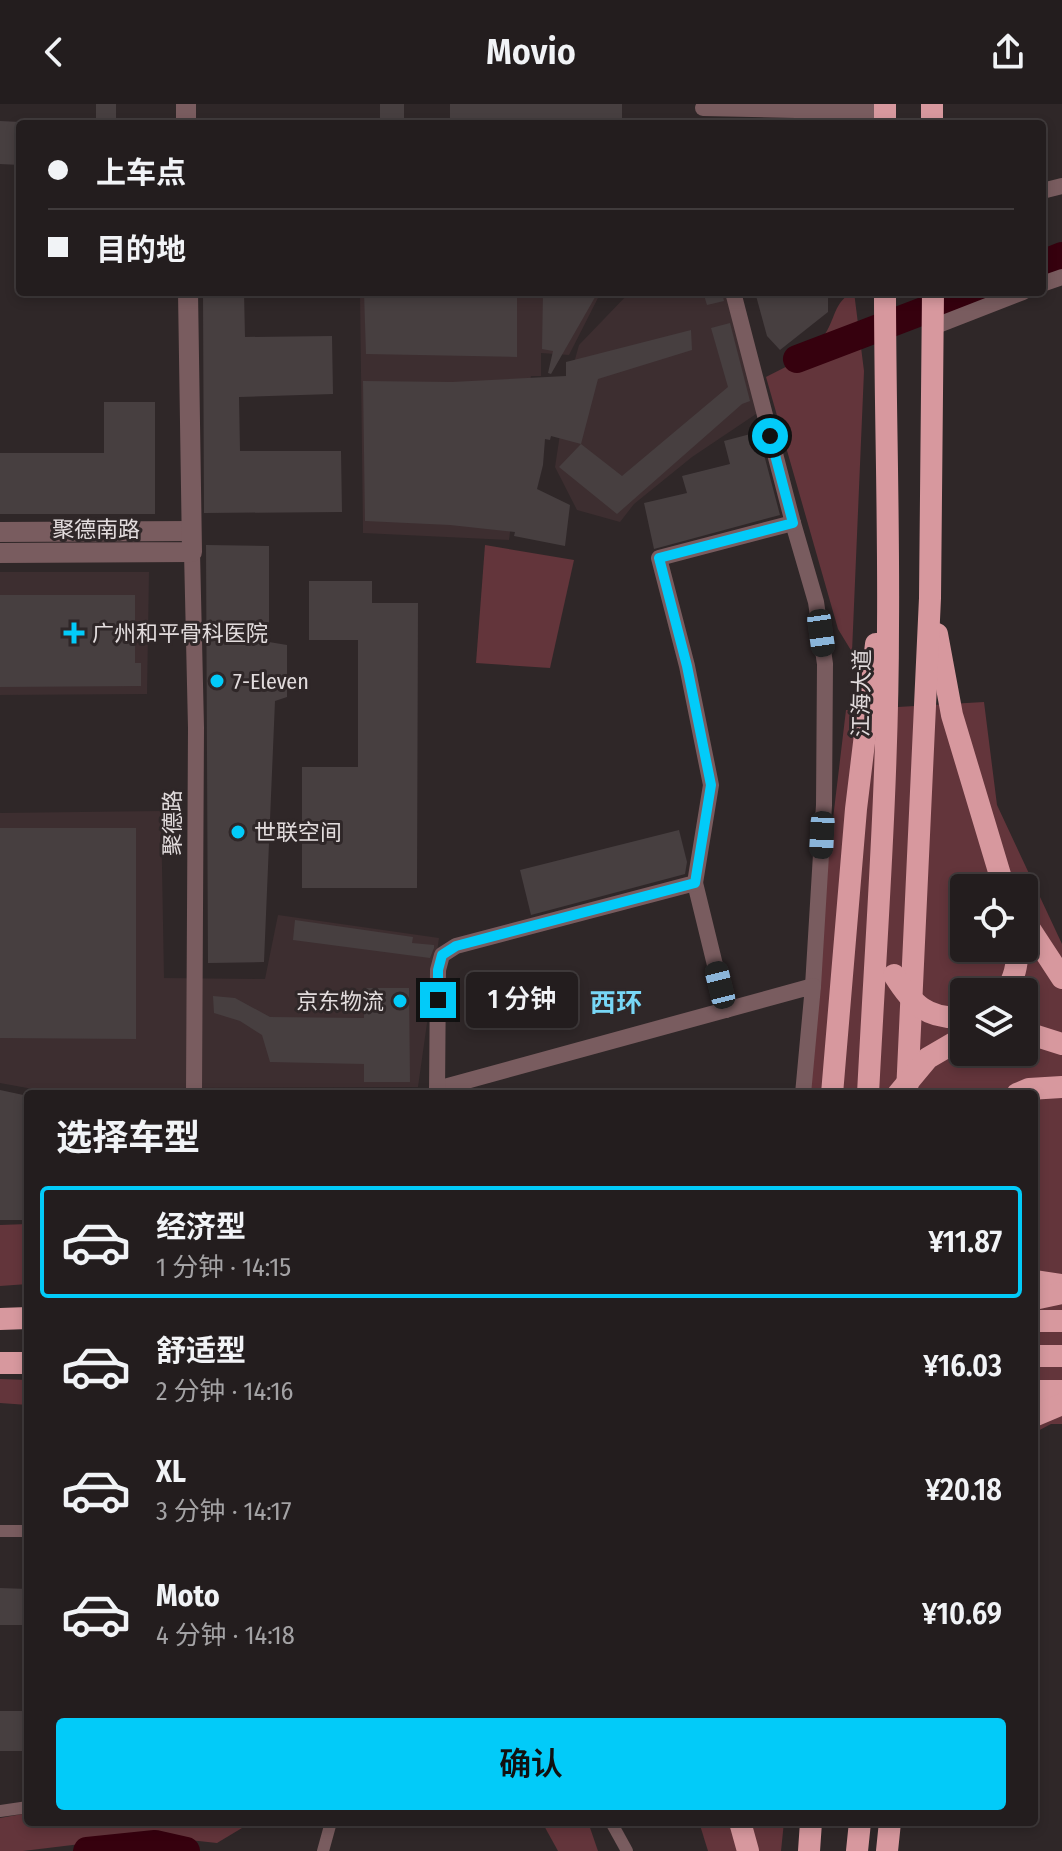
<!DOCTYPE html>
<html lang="zh">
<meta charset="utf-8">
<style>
body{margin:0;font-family:"Fira Sans Condensed","Noto Sans SC",sans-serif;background:#2b2627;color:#f1f3f6;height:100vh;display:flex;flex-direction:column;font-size:30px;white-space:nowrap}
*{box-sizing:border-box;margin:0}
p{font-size:26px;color:#a3a2a4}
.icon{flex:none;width:44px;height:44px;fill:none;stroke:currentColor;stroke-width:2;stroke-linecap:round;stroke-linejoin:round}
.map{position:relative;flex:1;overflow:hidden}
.panel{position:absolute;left:24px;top:986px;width:1014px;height:736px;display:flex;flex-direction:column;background:#231d1e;border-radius:8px;box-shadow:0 4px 12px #0003,0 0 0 2px #403b3c}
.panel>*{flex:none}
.guide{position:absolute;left:16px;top:16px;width:1030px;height:176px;border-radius:8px;box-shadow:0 4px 12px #0003,0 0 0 2px #403b3c;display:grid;align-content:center;height:176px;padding:0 32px;background:#231d1e}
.fabs{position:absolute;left:950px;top:770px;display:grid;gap:16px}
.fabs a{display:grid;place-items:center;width:88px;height:88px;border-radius:8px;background:#231d1e;box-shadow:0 4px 12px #0003,0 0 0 2px #403b3c;font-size:40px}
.end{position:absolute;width:36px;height:36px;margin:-18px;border:10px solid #02cbf9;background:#111;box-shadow:0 0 0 4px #111}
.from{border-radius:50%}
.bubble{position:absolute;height:56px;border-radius:8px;background:#231d1e;box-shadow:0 4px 12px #0003,0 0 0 2px #403b3c;font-size:26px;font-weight:600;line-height:56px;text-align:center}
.car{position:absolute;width:24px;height:48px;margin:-24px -12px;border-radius:10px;box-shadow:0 0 6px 2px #0007;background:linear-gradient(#222 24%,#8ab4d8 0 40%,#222 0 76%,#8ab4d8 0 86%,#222 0)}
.guide b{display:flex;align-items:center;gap:28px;height:76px;font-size:30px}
.guide b+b{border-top:2px solid #403b3c}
.guide i{width:20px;height:20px;background:#f1f3f6}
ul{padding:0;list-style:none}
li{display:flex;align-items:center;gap:24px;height:112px;margin:0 16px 12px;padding:0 16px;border:4px solid transparent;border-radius:8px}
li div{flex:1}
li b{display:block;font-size:30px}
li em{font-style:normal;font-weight:600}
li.on{border-color:#02cbf9}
li>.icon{width:72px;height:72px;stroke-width:1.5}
h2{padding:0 32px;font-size:36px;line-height:96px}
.cta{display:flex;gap:16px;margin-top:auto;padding:16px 32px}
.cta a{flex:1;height:92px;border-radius:8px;background:#02cbf9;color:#111;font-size:32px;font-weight:600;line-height:92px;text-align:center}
header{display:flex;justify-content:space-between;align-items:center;height:104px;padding:0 32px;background:#231d1e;font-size:36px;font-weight:600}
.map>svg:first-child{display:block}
</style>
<header><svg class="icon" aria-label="back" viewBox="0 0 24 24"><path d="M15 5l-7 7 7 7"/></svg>Movio<svg class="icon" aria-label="share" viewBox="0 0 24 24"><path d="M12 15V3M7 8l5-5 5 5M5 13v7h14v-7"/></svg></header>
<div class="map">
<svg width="1062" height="1747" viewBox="0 0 1062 1747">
<rect width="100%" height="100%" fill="#2f2728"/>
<!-- built -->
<g fill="#3d2e30">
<path d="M360 188H601L569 251 541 249V272H531L509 436 363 429Z"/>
<path d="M630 188H732L762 306 692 353 634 400 620 418 577 406 555 363 567 284 579 241Z"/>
<path d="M0 468H149L147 590 0 591Z"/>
<path d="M161 707 164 874 265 875 278 811 439 834 418 983 171 984 170 990H60L0 979V709Z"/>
</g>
<!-- green -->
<g fill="#63353b" fill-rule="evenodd">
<path d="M854 188 864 267 852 548 838 525 766 273C787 262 809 253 823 233 836 216 833 197 854 188Z"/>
<path d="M485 441 574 456 550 564 476 559Z"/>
<path d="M984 598 997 701 1062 840V1320H1051L1034 1329V990H806L813 882 846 606ZM964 784H1024V844H964ZM964 888H1024V948H964Z"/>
<path d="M28 1120V1180L0 1182V1121Z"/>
<path d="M0 1275 28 1276V1301L0 1299Z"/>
<path d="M28 1709V1718H245L242 1724 217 1739 180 1735H122L23 1747H0V1714Z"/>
<path d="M542 1718H588L598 1747H558Z"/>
<path d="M699 1718H784L781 1747H708Z"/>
</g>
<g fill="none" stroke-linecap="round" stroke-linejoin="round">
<!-- river -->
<g stroke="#36010e" stroke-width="28">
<path d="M1042 160 1062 152"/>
<path d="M797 255 973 188"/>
<path d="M87 1747 155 1740 186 1747"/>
</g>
</g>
<!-- building -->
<g fill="#473f40">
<rect x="96" y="0" width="20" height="17"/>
<rect x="380" y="0" width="24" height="15"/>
<rect x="450" y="0" width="172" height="20"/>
<path d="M0 17 20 18V61L0 60Z"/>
<path d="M203 188H244L245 233 332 232 333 290 239 293 240 347H341L342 408 204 409Z"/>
<path d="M364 188H517V253L366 250Z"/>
<path d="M543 188H598L551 270 548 269 553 247 542 245Z"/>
<path d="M703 188H722L724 197 707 201Z"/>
<path d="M755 188H828V208L780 246 767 232Z"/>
<path d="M730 219 750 297 742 300 617 410 559 363 581 340 622 372 728 283 711 224Z"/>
<path d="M691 226 692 246 598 275 581 340 551 332 550 336 545 335 543 361 537 385 570 401 565 442 514 432 515 428 450 421 365 417 363 277 452 278 566 272V258Z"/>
<path d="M104 298H155V410H0V349H104Z"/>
<path d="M758 328 780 411 654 445 644 399 687 389 682 372 730 360 724 337Z"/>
<path d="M206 441 269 442V538L287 541V593L275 597 264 858 208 859Z"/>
<path d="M309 477H372V499H418L417 784H302V663H358V536H309Z"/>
<path d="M0 491H135V559H141V582L0 583Z"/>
<path d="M0 724H136V935L0 934Z"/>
<path d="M679 726 687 758 685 770 531 811 520 766Z"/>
<path d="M295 816 413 833 412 839 434 841V844L430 854 293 836Z"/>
<path d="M364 884H409L410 978H364V960L270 958 262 931 240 917 214 909 213 892 235 894 270 913 364 914Z"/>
<path d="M0 986 28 992V1116H0Z"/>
<path d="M0 1484 28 1485V1521H0Z"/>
<rect x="0" y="1607" width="28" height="40"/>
</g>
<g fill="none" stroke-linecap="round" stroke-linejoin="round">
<!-- pedestrian -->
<g stroke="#795c5f" stroke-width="12">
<path d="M0 1427H28"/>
<path d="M0 1707 28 1703"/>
<path d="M611 1718 627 1747"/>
<path d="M323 1747 331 1718"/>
</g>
<!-- minor -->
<g stroke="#795c5f" stroke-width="16">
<path d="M703 4 885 8"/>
<path d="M1042 87 1062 82"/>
<path d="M1042 180 1062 173"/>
<path d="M733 188 793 419 816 498 825 560 824 701 813 882"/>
<path d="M933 223 1023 188"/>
<path d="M192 448 196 624 194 990"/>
<path d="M695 779 726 906"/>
<path d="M437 985 813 882 803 990"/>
<path d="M437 990 438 866 442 851 456 842 695 779 711 681 687 562 659 454 793 419"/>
</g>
<!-- tertiary -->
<g stroke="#795c5f" stroke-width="20">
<path d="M186 0V20"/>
<path d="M0 428 191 427"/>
<path d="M0 449 192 448 188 188"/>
</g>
<!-- trunk -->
<g stroke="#d7989e" stroke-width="22">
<path d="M885 0V20"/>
<path d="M932 0V20"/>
<path d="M937 530 952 611 1004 784"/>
<path d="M1024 816 1062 874"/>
<path d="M1005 888C1015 875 1017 860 1018 844"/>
<path d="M1024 928 1062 940"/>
<path d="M907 989 930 494 933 188"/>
<path d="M832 990 856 705 876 540"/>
<path d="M868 990C876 834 888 679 888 522 889 411 885 299 885 188"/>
<path d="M1017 990 1029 985 1062 983"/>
<path d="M1034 1177 1062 1181"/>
<path d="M0 1215 28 1214"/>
<path d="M1034 1217H1062"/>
<path d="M1034 1252H1062"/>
<path d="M0 1259H28"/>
<path d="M1034 1287H1062"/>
<path d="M1034 1312 1062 1300"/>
<path d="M740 1718 748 1747"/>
<path d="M809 1747 811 1718"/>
<path d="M857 1747 860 1718"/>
<path d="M887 1747 890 1718"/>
</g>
<!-- trunk-bridge -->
<g stroke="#d7989e" stroke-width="22">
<path d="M894 871C912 900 927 916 964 913"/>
<path d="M898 990 928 954 964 933"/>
<path d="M1034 1195 1062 1189"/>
</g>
</g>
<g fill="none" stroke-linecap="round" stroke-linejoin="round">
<!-- route -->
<path stroke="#02cbf9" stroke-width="10" d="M438 896V866L442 851 456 842 695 779 711 681 687 562 659 454 793 419 770 332"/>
</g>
<!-- markers -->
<g fill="#02cbf9" stroke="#2f2728" stroke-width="3">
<path d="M70 517h8v8h8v8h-8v8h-8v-8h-8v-8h8z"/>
<circle cx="217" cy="577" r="8"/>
<circle cx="238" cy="728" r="8"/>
<circle cx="400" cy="897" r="8"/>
</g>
<g text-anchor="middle" stroke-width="6" stroke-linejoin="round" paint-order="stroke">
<!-- street labels -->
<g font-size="22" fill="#e2dcdd" stroke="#2f2728">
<text x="96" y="433">聚德南路</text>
<text transform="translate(861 589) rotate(-89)" y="8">江海大道</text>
<text transform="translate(172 719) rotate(-90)" y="8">聚德路</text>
</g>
<!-- poi labels -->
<g font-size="22" fill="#e2dcdd" stroke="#2f2728" text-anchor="start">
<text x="92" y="537">广州和平骨科医院</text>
<text x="233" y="585">7-Eleven</text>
<text x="254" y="736">世联空间</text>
<text x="384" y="905" text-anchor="end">京东物流</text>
</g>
<!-- quarter labels -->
<g font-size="26" font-weight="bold" fill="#78d7f6" stroke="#2f2728">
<text x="616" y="908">西环</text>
</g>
</g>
</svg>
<div class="fabs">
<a><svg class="icon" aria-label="locate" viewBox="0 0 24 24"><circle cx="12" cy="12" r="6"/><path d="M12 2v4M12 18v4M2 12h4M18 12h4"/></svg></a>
<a><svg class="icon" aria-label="layers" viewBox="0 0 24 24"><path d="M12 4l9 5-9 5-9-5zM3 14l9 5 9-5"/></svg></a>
</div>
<i class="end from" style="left:770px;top:332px"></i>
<i class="end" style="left:438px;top:896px"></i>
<div class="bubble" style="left:466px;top:868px;width:112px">1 分钟</div>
<i class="car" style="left:821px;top:529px;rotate:172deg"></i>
<i class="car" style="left:822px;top:731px;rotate:183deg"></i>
<i class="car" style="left:720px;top:881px;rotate:346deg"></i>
<div class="guide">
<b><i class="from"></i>上车点</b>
<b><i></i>目的地</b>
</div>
<section class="panel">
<h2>选择车型</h2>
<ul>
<li class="on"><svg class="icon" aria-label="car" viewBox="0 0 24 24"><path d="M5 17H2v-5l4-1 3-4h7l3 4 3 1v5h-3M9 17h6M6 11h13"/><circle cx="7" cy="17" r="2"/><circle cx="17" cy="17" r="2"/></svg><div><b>经济型</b><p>1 分钟 · 14:15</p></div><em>¥11.87</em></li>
<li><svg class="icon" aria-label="car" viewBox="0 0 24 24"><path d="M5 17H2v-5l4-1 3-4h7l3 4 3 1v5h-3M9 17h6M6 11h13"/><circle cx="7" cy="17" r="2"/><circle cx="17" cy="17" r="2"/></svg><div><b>舒适型</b><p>2 分钟 · 14:16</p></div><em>¥16.03</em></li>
<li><svg class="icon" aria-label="car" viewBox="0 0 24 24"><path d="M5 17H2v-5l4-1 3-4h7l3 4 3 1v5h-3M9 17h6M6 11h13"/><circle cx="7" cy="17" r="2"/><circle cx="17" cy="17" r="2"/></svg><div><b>XL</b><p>3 分钟 · 14:17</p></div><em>¥20.18</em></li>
<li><svg class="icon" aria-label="car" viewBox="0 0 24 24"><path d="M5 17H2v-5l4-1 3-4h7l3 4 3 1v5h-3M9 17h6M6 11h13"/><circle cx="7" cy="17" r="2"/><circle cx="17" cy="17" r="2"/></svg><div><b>Moto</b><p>4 分钟 · 14:18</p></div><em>¥10.69</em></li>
</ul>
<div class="cta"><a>确认</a></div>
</section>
</div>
